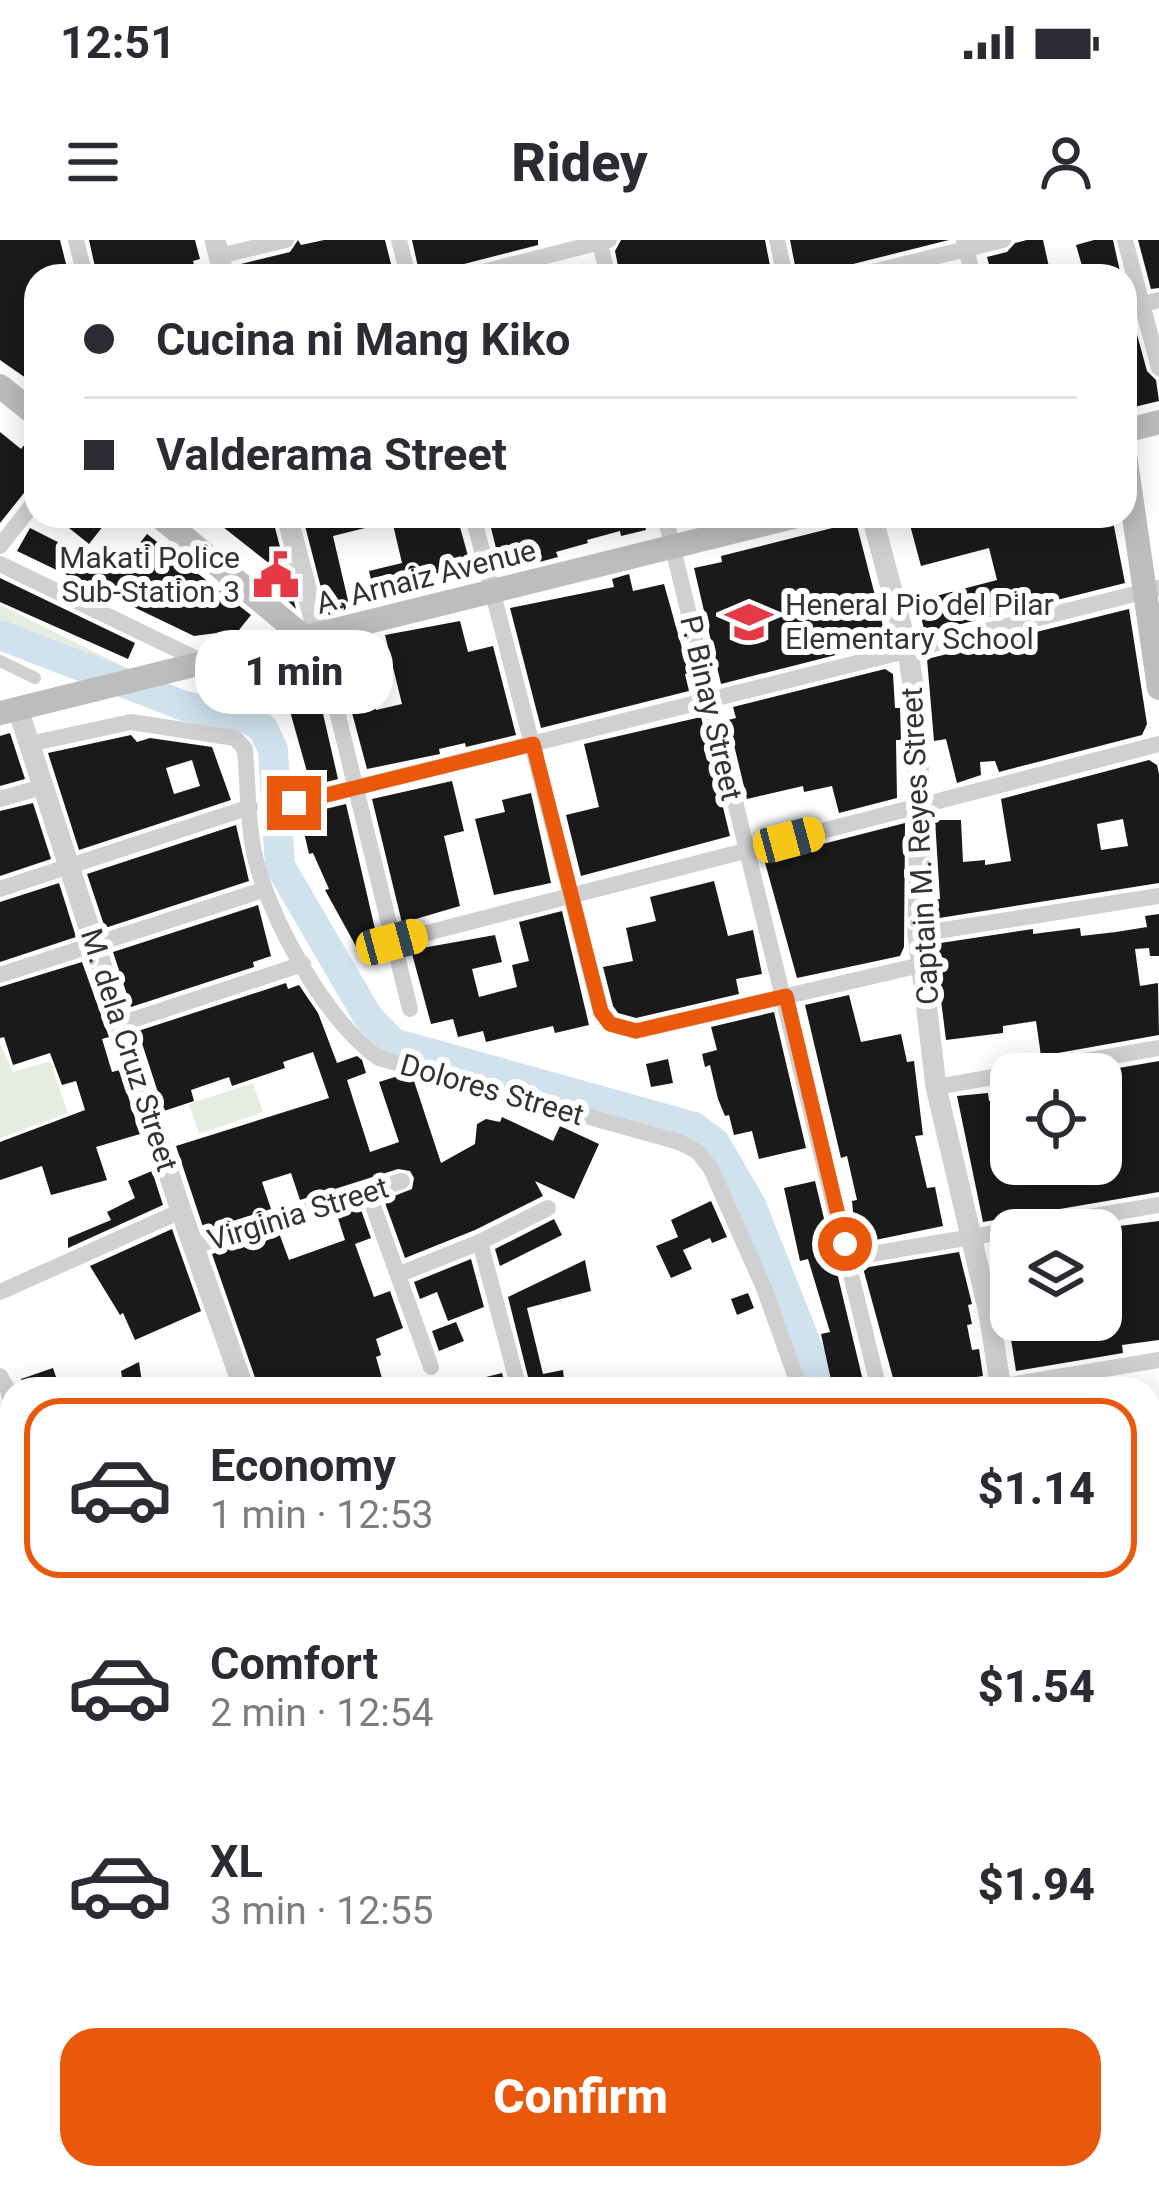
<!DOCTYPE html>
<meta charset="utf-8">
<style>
body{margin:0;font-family:Roboto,sans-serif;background:#f7f7f7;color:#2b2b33;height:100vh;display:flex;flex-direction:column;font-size:45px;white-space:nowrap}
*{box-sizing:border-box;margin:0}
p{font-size:39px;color:#7c7c81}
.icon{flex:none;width:66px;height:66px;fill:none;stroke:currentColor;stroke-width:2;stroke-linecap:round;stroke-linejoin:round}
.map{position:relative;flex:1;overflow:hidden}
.side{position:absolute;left:0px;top:1137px;width:1161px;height:813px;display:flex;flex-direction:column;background:#fff;border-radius:36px 36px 0 0;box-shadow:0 6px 30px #0003}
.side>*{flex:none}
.top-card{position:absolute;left:24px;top:24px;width:1113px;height:264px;border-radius:36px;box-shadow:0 6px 30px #0003;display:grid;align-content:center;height:264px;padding:0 60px;background:#fff}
.controls{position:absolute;left:990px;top:813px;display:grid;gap:24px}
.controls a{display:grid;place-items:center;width:132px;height:132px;border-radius:24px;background:#fff;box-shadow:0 6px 30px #0003;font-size:60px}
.end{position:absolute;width:54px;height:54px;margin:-27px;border:15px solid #ea580c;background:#fff;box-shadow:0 0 0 6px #fff}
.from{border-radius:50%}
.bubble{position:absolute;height:84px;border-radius:36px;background:#fff;box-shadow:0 6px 30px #0003;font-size:39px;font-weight:800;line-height:84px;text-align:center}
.car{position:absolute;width:36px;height:72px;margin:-36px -18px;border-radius:15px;box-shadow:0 0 9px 3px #0007;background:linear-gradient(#f5c518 24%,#345 0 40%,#f5c518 0 76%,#345 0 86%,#f5c518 0)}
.top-card b{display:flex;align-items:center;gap:42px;height:114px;font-size:45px}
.top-card b+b{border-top:3px solid #e1e1e2}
.top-card i{width:30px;height:30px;background:#2b2b33}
ul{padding:21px 0 0;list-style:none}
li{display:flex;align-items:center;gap:36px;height:180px;margin:0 24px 18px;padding:0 36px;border:6px solid transparent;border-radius:36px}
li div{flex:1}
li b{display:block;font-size:45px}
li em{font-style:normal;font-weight:800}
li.selected{border-color:#ea580c}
li>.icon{width:108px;height:108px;stroke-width:1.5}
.primary-button{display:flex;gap:24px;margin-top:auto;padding:24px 60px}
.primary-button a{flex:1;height:138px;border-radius:36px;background:#ea580c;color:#fff;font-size:48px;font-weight:800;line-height:138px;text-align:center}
.status{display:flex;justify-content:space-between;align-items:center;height:84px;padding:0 60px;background:#fff;direction:ltr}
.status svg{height:33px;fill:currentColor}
header{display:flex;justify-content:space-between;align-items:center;height:156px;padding:0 60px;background:#fff;font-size:54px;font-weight:800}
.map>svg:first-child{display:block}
</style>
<div class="status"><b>12:51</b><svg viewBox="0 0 49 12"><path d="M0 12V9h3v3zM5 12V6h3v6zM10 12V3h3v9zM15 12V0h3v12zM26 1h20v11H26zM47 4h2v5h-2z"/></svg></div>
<header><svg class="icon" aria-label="menu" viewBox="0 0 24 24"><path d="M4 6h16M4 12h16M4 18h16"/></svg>Ridey<svg class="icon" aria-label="person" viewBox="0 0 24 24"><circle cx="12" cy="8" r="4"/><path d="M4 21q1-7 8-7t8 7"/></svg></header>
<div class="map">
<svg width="1159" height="1948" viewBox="0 0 1159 1948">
<rect width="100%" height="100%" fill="#fff"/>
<!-- green -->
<g fill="#e6ecdf">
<path d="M0 365 123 426 106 430 0 383Z"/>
<path d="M0 804 13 832 50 821 68 873 0 898Z"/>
<path d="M253 843 263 872 199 894 189 864Z"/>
<path d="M0 1331H8L7 1410 0 1411Z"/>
</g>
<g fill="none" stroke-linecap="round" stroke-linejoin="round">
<!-- river -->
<g stroke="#cfe2ee" stroke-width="30">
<path d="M0 395 184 466 248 479 263 488 273 510 280 626 368 777 393 803 694 887 715 903 751 965 824 1149"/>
<path d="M712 1938 716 1948"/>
</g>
</g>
<!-- building -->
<g fill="#1a1a1a" fill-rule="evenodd">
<path d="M0 0H60L69 36H36V145L0 120Z"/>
<path d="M89 0H195L200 19 193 21 197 36H97Z"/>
<path d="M298 0 301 5 324 0H385L394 36H239L237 25 290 12Z"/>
<path d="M412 0H538V5L464 24 455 32 420 36Z"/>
<path d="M621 0H765L772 36H620L615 11Z"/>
<path d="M790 0H949L853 24 844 36H797Z"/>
<path d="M1027 0H1043L1051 36H992L987 17 1007 12 1015 3Z"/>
<path d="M1094 0H1113L1121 36H1092L1088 24 1082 26 1076 5Z"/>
<path d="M1138 0H1159V48L1151 49Z"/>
<path d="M957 24 960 36H910Z"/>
<path d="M1133 80 1147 131 1156 140 1159 161 1130 168 1125 160V81Z"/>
<path d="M0 192 21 209 29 199 36 205V238L0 283Z"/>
<path d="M54 276H111L89 304Z"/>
<path d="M209 276H272L296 369 263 336 275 328Z"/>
<path d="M330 276H363L365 288 333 296 350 369 328 375 304 282Z"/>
<path d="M391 276H451L454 288 460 287 473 334 445 342 442 332 373 348 369 331 402 323Z"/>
<path d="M488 276H643L646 290 621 296 620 291 587 300 588 303 556 312 558 317 502 332Z"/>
<path d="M947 276H1112L1125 343 925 393 917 361 997 340 989 308 921 326 910 285Z"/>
<path d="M856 282 887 402 721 444 694 328 722 322 721 316Z"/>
<path d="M30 288 117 332 147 294 251 375 239 390 194 396 17 311Z"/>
<path d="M629 334 633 351 664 344 689 433 685 434 689 451 541 488 510 368 614 347 612 339Z"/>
<path d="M0 338 135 403 128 419 0 362Z"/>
<path d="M1129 369 1147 484 1142 495 999 532 995 521 980 522 981 535 957 543 946 499 934 501 927 419Z"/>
<path d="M460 381 468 412 493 406 516 495 466 507 465 503 439 509 440 514 367 529 335 409 360 403 376 470 402 464 385 395Z"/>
<path d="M310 417 338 539 311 546 277 425Z"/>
<path d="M885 429 893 434 895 468H900L901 500H896L897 558 839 573 832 546 804 552 803 546 747 559 728 480 736 478 733 467Z"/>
<path d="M701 477 730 596 581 636 566 575 599 567 584 504Z"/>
<path d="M10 493 25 539 0 546V496Z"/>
<path d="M131 495 137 502 150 498 212 507 231 560 79 610 48 513ZM192 520 200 546 174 554 166 528Z"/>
<path d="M1149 520 1157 525 1159 534V643L933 679 934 660 940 659 935 580H961L963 622 985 620V625L1011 621 1001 559ZM1123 579 1128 606 1101 610 1097 584Z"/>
<path d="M452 541 464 591 444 596 460 666 402 683 372 559Z"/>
<path d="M531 553 551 643 494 655 475 579 505 572 502 560Z"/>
<path d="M33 563 51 619 0 636V571Z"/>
<path d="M346 564 381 715 363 719 325 650 329 649 313 613 309 614 300 575Z"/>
<path d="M905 583 904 707 900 716 797 738 764 619Z"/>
<path d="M236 585 249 641 105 688 87 634Z"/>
<path d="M714 641 728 696 753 690 762 734 736 739 739 754 636 778 618 773 613 766 603 727 633 721 626 688 656 681 650 657Z"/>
<path d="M59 643 76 697 0 722V662Z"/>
<path d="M258 665 271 716 253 722 254 727 131 767 113 712Z"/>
<path d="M562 671 589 785 555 793 553 786 486 802 483 791 458 797 453 779 431 784 411 710 495 695 502 722 472 729 479 757 517 747 512 725 529 721 519 682Z"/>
<path d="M1159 674V716H1150L1149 708 1135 709 1140 746 1158 743 1159 795 1041 816 1036 781 1003 786V793L946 800 934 704 1033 689V694L1080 688 1081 696 1116 692 1147 687 1145 676Z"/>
<path d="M82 722 109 797 102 799 112 832 120 830 140 894 96 907 107 940 51 955 42 926 0 940V902L85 870 76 841 62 845 50 813 13 825 4 797 0 798V747Z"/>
<path d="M286 743 288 749 299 745 318 773 337 823 357 816 362 820 366 833 347 840 370 912 399 902 379 842 398 836 414 841 441 923 475 904 477 884 486 879 500 882 502 877 553 901 560 886 599 904 574 959 535 941 543 956 475 990 405 1018 384 960 412 949 414 938 410 931 398 929 300 960 291 933 262 942 271 969 204 990 176 906 329 858 313 812 283 822 285 828 232 846 229 837 191 850 194 861 164 871 138 791Z"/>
<path d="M849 755 861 802 901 794 907 822 914 821 923 895 915 896 927 948 935 947 943 986 856 1004 852 961 857 960 847 916 841 918 805 765Z"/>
<path d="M774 772 806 908 759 919 752 891 734 895 729 875 725 876 718 859 710 825 705 827 702 814 717 810 711 787Z"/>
<path d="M668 819 673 843 651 847 646 824Z"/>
<path d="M1159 821V952L983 982 957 856 988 853 989 861 1011 858V926L1101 924V834H1084Z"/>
<path d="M152 931 163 965 68 1008V998L111 980 107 972 135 958 128 941Z"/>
<path d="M815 941 864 1145 848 1149H833L821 1094 830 1092 808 1019 800 1021 784 948Z"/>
<path d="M711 961 727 997 712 1003 710 998 683 1010 692 1029 671 1038 656 1006 678 997 671 980Z"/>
<path d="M360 967 371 998 355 1004 374 1057 390 1051 403 1088 376 1099 381 1115 376 1117 385 1149H259L212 1014 279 993 289 1020 345 1000 337 975Z"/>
<path d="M554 979 562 995 500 1026 495 1009Z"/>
<path d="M1159 981V1100L1122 1105 1123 1113 1016 1131 1008 1080H1101V990H1088Z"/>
<path d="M172 989 201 1071 135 1100 123 1073 120 1075 90 1026Z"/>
<path d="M1011 1003V1034L997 1036 993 1006Z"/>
<path d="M959 1012 972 1064 968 1065 972 1084 967 1085 972 1110 979 1109 983 1136 896 1149 863 1028Z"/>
<path d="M471 1019 484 1067 448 1081 437 1052 420 1059 414 1042Z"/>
<path d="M585 1020 591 1051 527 1068 543 1134 563 1130 565 1149H531L508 1057Z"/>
<path d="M748 1053 754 1068 737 1075 731 1059Z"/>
<path d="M456 1082 464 1101 439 1111 432 1091Z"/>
<path d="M139 1122 143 1149H124L121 1131Z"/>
<path d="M53 1128 60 1149H25L21 1139Z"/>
<path d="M502 1133 506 1149H485L482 1138Z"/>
<path d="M1127 1138 1128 1149H1078V1147Z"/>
</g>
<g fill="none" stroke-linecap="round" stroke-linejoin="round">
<!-- pedestrian -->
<path stroke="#d0d0d0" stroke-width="12" d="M0 421 35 438"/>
<!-- minor -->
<g stroke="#d0d0d0" stroke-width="16">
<path d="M76 0 85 36"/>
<path d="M399 0 408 36"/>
<path d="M599 0 608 36"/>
<path d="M777 0 785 36"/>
<path d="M1125 0 1159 128"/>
<path d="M964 1 973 36"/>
<path d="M219 16 286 0"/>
<path d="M467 36 609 0"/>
<path d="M856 36 1003 0"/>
<path d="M1125 69 1159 60"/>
<path d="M473 276 601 772 611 784 636 791 921 725"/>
<path d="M665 276 879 1149"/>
<path d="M0 306 36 260"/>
<path d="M0 324 203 422"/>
<path d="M318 394 410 769"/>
<path d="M29 504 131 482 235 498 245 509C248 543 247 579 254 612 266 673 327 784 379 818L679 902 698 912 711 929 764 1048 800 1149"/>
<path d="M0 559 42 547"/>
<path d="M294 563 1159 348"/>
<path d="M0 649 250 567"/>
<path d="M918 694 1159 656"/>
<path d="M392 702 1159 504"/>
<path d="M0 735 263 650"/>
<path d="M120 784 303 724"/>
<path d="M936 847 1159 808"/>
<path d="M368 952 431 1127"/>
<path d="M480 1002 519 1149"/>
<path d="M194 1006 402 941"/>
<path d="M848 1018 1159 965"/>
<path d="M400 1034 480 1002 548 968"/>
<path d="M0 1052 181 971"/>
<path d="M0 1136 9 1152 12 1179"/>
<path d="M986 1149 1159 1120"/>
<path d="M0 1251 12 1250"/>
<path d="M1149 1267 1159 1265"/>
<path d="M0 1324 12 1323"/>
<path d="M1149 1408 1159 1406"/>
<path d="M1149 1553 1159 1551"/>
<path d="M0 1570 12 1569"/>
<path d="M0 1630H12"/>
<path d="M1149 1696 1159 1694"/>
<path d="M1149 1839 1159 1838"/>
<path d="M0 1914H12"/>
<path d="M31 1938 32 1948"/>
<path d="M813 1938 818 1948"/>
<path d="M614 1948 615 1938"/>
</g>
<!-- tertiary -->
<g stroke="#d0d0d0" stroke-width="21">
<path d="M215 0 224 36"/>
<path d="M287 276 318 394"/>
<path d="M872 276 908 411 915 460 920 565 918 694 936 847 989 1073 1001 1149"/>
<path d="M18 469 181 971 244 1149"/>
<path d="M341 1938 342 1948"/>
<path d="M1097 1938 1098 1948"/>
</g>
<!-- secondary -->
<g stroke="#bdbdbd" stroke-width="24">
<path d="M0 146 36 175"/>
<path d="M1125 191 1159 182"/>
<path d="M1125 215 1159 448"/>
<path d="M159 276 305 398"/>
<path d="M0 473 797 276"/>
</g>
</g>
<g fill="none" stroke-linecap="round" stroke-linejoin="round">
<!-- route -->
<path stroke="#ea580c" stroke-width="15" d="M294 563 533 504 601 772 610 784 636 791 786 756 845 1004"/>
</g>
<!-- icons -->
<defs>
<symbol id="civic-bare" viewBox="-9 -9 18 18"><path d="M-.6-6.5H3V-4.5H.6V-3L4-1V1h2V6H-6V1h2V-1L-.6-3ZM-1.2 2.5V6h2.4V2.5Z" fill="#e63946" stroke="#fff" stroke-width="2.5" paint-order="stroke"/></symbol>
<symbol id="school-bare" viewBox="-9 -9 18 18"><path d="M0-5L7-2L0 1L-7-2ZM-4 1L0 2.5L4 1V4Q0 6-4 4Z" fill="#e63946" stroke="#fff" stroke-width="2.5" paint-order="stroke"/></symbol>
</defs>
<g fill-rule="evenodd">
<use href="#civic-bare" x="243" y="302" width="66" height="66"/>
<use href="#school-bare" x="716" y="349" width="66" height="66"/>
</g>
<g text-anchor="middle" stroke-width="12" stroke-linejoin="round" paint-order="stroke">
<!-- poi labels -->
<g font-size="30" fill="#333" stroke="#fff" text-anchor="end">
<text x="240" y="328">Makati Police<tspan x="240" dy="34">Sub-Station 3</tspan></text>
<text x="785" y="375" text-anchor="start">Heneral Pio del Pilar<tspan x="785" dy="34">Elementary School</tspan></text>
</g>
<!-- street labels -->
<g font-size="30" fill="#333" stroke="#fff">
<text transform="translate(426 337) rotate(-14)" y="10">A. Arnaiz Avenue</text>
<text transform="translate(711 468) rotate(77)" y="10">P. Binay Street</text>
<text transform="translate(920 606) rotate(-93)" y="10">Captain M. Reyes Street</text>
<text transform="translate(129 810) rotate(72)" y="10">M. dela Cruz Street</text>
<text transform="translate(492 850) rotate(16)" y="10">Dolores Street</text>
<text transform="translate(298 974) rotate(-17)" y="10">Virginia Street</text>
</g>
</g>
</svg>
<div class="controls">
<a><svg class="icon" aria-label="locate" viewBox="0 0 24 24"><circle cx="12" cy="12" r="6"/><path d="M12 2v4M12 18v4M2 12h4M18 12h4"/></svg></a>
<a><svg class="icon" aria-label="layers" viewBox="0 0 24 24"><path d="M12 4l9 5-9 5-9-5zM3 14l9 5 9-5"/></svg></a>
</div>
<i class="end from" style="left:845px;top:1004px"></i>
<i class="end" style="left:294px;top:563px"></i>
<div class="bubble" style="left:195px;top:390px;width:198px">1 min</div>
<i class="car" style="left:789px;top:600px;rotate:75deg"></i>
<i class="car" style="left:392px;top:702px;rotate:75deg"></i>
<div class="top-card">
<b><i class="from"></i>Cucina ni Mang Kiko</b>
<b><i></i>Valderama Street</b>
</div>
<section class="side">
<ul>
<li class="selected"><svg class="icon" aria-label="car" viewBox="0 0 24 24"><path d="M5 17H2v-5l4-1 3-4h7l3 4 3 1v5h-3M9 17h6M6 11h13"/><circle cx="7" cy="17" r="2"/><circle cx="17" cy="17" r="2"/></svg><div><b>Economy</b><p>1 min · 12:53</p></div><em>$1.14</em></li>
<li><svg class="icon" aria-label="car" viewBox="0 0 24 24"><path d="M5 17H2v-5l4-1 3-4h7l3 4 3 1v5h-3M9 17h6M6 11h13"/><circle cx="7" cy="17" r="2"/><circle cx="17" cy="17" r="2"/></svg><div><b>Comfort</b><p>2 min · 12:54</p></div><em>$1.54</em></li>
<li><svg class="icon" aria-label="car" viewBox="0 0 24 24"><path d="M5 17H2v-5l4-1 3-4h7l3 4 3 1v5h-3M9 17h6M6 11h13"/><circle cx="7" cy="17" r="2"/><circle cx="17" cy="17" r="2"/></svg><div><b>XL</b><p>3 min · 12:55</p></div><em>$1.94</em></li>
</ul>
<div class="primary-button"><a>Confirm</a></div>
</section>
</div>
